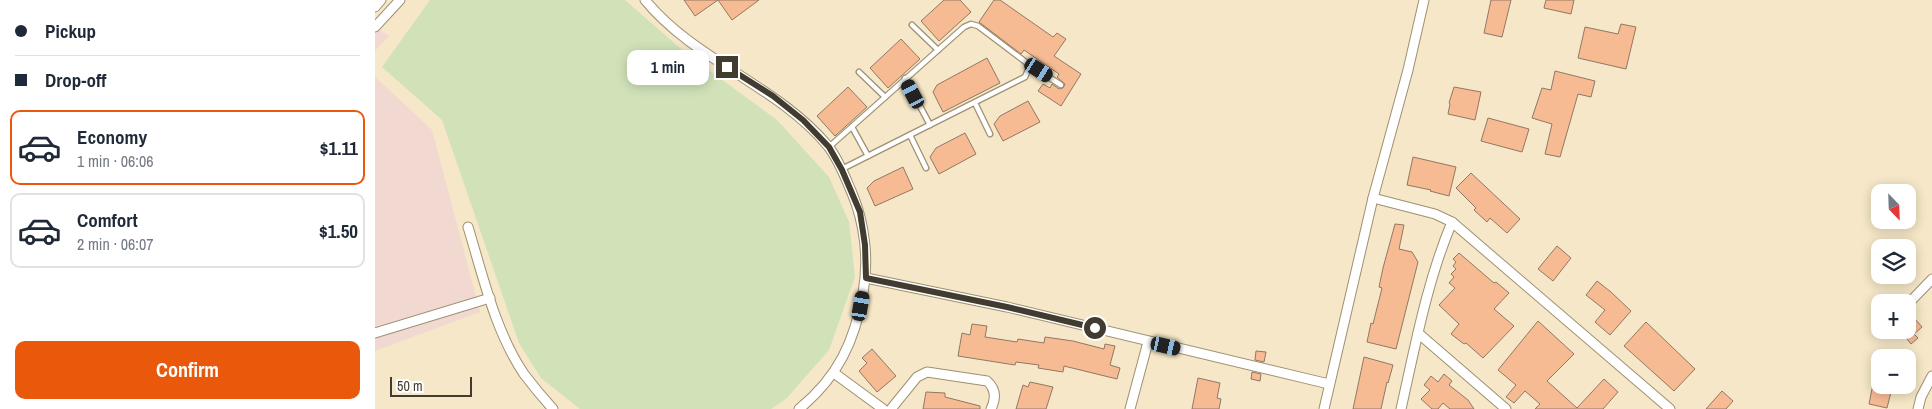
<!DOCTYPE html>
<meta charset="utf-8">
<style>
body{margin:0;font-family:"Archivo Narrow",sans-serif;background:#f6f6f7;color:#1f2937;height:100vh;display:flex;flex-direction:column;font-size:19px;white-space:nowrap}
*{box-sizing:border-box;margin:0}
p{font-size:16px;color:#747a83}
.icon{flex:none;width:28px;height:28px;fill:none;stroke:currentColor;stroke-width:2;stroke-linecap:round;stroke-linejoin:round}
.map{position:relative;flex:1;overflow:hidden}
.drawer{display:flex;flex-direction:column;background:#fff;width:375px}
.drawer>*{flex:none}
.hud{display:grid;align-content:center;height:110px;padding:0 15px;background:#fff}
.needle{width:32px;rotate:157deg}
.tools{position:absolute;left:1496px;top:184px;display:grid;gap:10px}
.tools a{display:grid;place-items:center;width:45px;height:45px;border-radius:10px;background:#fff;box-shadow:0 2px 12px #0003;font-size:25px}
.scale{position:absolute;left:15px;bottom:12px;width:82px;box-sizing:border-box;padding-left:5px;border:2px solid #413c2f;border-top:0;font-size:14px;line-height:18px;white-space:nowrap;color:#413c2f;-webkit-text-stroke:4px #fff;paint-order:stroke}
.end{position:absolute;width:22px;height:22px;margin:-11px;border:6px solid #413c2f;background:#fff;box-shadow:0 0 0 2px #fff}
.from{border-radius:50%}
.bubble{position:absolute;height:35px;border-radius:10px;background:#fff;box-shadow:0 2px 12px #0003;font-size:16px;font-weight:700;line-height:35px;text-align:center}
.car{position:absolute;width:15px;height:30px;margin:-15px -8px;border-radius:6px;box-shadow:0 0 4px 1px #0007;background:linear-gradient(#222 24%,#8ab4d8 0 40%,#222 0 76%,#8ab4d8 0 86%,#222 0)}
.hud b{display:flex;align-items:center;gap:18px;height:48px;font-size:19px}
.hud b+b{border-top:1px solid #e0e1e3}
.hud i{width:12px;height:12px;background:#1f2937}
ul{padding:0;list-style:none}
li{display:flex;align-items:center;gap:15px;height:75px;margin:0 10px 8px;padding:0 5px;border:2px solid #e0e1e3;border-radius:10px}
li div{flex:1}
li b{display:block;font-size:19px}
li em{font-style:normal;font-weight:700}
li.selected{border-color:#ea580c}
li>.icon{width:45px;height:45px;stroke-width:1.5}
.primary-button{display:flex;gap:10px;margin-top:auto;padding:10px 15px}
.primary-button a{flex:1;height:58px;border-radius:10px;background:#ea580c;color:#fff;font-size:20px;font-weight:700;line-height:58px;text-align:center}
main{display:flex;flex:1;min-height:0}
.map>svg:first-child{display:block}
</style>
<main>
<section class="drawer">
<div class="hud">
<b><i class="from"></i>Pickup</b>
<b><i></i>Drop-off</b>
</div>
<ul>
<li class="selected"><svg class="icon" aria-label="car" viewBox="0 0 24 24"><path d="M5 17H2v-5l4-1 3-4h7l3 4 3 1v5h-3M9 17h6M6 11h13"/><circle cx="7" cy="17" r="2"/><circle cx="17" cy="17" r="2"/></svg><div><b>Economy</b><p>1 min · 06:06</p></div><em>$1.11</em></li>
<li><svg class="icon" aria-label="car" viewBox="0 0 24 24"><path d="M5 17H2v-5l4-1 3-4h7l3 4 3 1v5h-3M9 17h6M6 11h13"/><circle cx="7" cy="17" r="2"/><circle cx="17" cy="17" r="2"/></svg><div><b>Comfort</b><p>2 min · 06:07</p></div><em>$1.50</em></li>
</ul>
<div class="primary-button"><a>Confirm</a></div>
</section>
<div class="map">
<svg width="1557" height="409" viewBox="0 0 1557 409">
<rect width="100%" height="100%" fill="#f5e7c7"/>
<!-- commercial -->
<g fill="#f1d8d1">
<path d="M0 27 14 36 0 51Z"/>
<path d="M0 77 57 130 105 312 0 351Z"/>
</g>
<!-- green -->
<path fill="#d1e2b9" d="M55 0H250L313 55 402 120 454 177 474 222 480 277 454 350 411 399 396 409H205L166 378 144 343 67 120 7 67Z"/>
<!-- building -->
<g fill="#f7bb94" stroke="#937764">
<path d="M309 0H343L320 16Z"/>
<path d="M343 0H384L357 20Z"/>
<path d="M569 0H585L596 12 564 41 546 21Z"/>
<path d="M619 0H625L678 37 682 33 691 39 679 56 706 74 686 106 663 91 668 84 675 88 677 84 684 89 688 88 690 84 682 77 684 74 649 50 646 54 604 22Z"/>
<path d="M1116 0H1136L1127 37 1109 33Z"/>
<path d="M1171 0H1199L1196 14 1169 8Z"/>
<path d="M1246 24 1261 27 1251 69 1203 58 1210 27 1243 34Z"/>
<path d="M526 39 545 59 513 88 495 68Z"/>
<path d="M612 58 625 83 568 112 558 92 562 85Z"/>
<path d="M1180 71 1220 81 1216 97 1203 94 1185 157 1170 154 1177 124 1157 118 1167 88 1176 90Z"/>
<path d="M473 87 492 107 460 136 442 116Z"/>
<path d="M1079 87 1106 92 1100 120 1073 114 1075 104 1074 103Z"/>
<path d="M653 101 665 122 628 141 619 124 625 116Z"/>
<path d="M1113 118 1154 129 1147 152 1106 141Z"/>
<path d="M590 133 601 154 564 174 555 157 561 148Z"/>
<path d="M1038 157 1081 167 1074 196 1055 191 1056 190 1032 185Z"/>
<path d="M528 167 538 189 500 206 492 188 499 181Z"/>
<path d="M1096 173 1145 219 1132 233 1115 218 1112 222 1099 210 1101 208 1081 188Z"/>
<path d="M1020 224 1029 225 1024 249 1037 252 1043 262 1021 349 992 342 996 323 998 324 1007 288 1004 287 1008 268Z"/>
<path d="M1182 246 1196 258 1178 281 1163 269Z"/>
<path d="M1084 253 1119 283 1121 282 1134 293 1119 309 1139 326 1108 358 1091 343 1089 344 1076 334 1084 324 1064 305 1080 288 1074 283 1079 277 1076 274 1081 269 1078 266 1081 262 1078 259Z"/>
<path d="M1222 281 1236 292 1256 311 1235 335 1220 322 1230 310 1211 295Z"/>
<path d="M1540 319 1547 327 1539 334 1543 338 1536 344 1525 330H1532V325Z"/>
<path d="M1163 321 1199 354 1172 381 1202 408 1229 379 1243 392 1228 409H1160L1165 404 1150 391 1139 403 1131 397 1141 385 1123 370Z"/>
<path d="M1271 322 1320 369 1299 391 1249 346Z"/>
<path d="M597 324 612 326 610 337 642 342 643 339 669 343 670 337 698 341 729 349 730 344 740 346 735 365 745 368 742 379 689 366 688 372 663 368 664 365 641 362 640 365 583 356 587 333 595 335Z"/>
<path d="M497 349 521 376 502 392 484 371 492 363 487 358Z"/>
<path d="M881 351 891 352 889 362 880 360Z"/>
<path d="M989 357 1018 365 1013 383 1012 382 1006 409H978Z"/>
<path d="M877 372 886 374 885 381 876 379Z"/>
<path d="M1069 374 1077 381 1074 385 1093 400 1099 409H1075L1068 403 1063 409H1057L1046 399 1055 390 1049 385 1056 376 1063 382Z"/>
<path d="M823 378 845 383 842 398 846 399 844 409H817Z"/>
<path d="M655 382 678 387 671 409H641L648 385 653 387Z"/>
<path d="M1498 384 1517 388 1512 408 1494 404Z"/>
<path d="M1347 391 1358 401 1351 409H1331Z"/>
<path d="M551 392 570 393V397L605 406V409H548Z"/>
</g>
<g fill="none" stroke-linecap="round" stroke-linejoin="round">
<defs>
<g id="lane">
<path d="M537 25 563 50"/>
<path d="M652 63 686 85"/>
<path d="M484 72 510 97"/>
<path d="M530 78 555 125"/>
<path d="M600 103 615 134"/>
<path d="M477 127 493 156"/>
<path d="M535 135 551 168"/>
<path d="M454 147 589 27 596 24 603 26 652 63 654 68 650 77 467 169"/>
</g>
<g id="street">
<path d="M270 0C320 61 402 85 453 146 464 160 470 177 477 193 490 224 494 260 488 293 480 341 463 377 424 409"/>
<path d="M0 7 6 0"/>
<path d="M0 27 25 0"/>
<path d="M998 198 1060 214 1077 222 1295 409"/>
<path d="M93 227C108 276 120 331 149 374 158 386 168 398 178 409"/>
<path d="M491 278 632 307 954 384"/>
<path d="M1532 305 1557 279"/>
<path d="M1516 332 1517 330"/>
<path d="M0 333 115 298"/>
<path d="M1043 333 1131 409"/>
<path d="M459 373 508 409"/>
<path d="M516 409 542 377 552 372 612 381C621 389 621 399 616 409"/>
<path d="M755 409 773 342"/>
<path d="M949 409 998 198 1033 70 1049 0"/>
<path d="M1026 409C1040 347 1052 281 1077 222"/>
<path d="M1543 409 1546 397 1557 376"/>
</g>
</defs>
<!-- lane casing -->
<use href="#lane" stroke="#9e9073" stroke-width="7"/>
<!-- street casing -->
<use href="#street" stroke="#9e9073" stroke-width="11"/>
<!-- lane -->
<use href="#lane" stroke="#fff" stroke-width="4.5"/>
<!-- street -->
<use href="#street" stroke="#fff" stroke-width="9"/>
</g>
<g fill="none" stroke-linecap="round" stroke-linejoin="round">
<!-- route -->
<path stroke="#413c2f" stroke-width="6" d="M352 67 398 96 428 120 454 147 467 170 485 212 490 245 491 278 632 307 720 328"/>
</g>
</svg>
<div class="tools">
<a><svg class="needle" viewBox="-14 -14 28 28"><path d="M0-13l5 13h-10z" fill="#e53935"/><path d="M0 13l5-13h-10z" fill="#747a83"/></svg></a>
<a><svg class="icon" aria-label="layers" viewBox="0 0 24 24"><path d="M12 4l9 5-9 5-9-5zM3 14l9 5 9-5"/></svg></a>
<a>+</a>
<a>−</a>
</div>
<div class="scale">50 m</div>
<i class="end from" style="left:720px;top:328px"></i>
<i class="end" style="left:352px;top:67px"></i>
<div class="bubble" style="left:252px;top:50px;width:82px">1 min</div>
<i class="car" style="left:664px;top:70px;rotate:123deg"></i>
<i class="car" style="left:538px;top:94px;rotate:332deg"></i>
<i class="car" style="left:486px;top:306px;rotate:10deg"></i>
<i class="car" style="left:791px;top:346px;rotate:103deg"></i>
</div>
</main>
